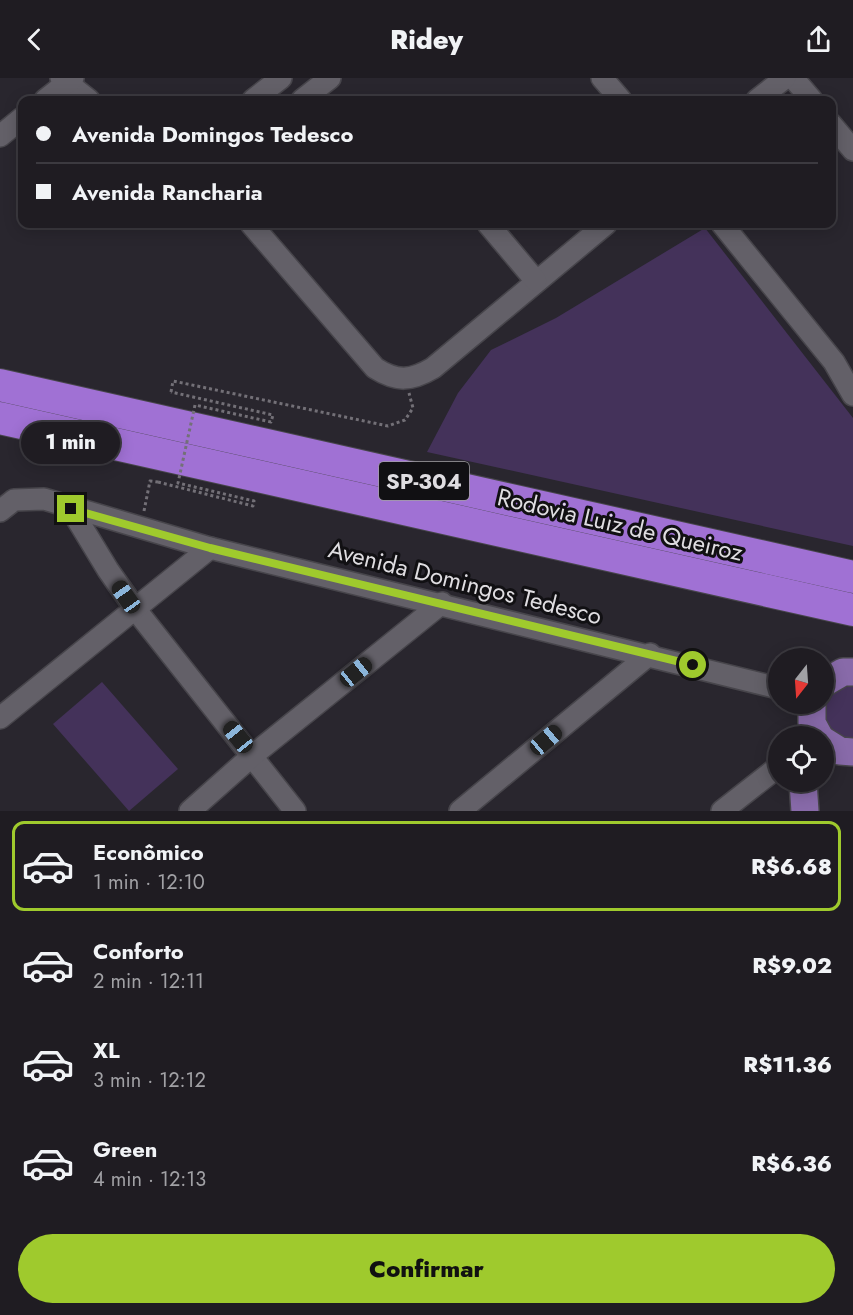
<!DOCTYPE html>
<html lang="pt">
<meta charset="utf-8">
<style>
body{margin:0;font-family:Jost,sans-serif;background:#2c292f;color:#f1f3f6;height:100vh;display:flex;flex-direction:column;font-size:22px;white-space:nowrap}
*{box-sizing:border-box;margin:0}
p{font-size:20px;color:#a1a1a5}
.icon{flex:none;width:33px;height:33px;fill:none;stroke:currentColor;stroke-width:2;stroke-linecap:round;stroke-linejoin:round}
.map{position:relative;height:733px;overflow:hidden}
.details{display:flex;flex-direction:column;background:#1f1c22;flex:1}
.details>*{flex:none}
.hud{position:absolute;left:18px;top:18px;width:818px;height:132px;border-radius:12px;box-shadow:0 3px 15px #0003,0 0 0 2px #3c3a40;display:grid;align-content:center;height:132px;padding:0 18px;background:#1f1c22}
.needle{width:39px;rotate:197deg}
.fabs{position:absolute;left:768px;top:570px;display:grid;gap:12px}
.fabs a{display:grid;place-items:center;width:66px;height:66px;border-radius:50%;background:#1f1c22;box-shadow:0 3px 15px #0003,0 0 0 2px #3c3a40;font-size:30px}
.end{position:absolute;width:27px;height:27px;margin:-14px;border:8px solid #9fca2d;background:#111;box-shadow:0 0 0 3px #111}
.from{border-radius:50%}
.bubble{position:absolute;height:42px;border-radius:21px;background:#1f1c22;box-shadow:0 3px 15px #0003,0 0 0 2px #3c3a40;font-size:20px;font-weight:800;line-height:42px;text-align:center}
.car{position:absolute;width:18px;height:36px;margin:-18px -9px;border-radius:8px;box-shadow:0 0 4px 2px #0007;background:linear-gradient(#222 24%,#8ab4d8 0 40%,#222 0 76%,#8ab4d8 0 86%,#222 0)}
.hud b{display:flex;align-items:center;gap:21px;height:57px;font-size:22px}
.hud b+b{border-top:2px solid #3c3a40}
.hud i{width:15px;height:15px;background:#f1f3f6}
ul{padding:10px 0 0;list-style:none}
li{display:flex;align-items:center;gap:18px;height:90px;margin:0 12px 9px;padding:0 6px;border:3px solid transparent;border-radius:12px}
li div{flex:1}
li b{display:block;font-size:22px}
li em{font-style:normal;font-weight:800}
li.current{border-color:#9fca2d}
li>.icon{width:54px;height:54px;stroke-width:1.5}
.button{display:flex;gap:12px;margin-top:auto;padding:12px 18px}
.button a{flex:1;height:69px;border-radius:36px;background:#9fca2d;color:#111;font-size:24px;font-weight:800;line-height:69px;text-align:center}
header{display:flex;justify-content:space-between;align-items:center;height:78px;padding:0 18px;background:#1f1c22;font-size:27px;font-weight:800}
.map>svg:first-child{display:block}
</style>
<header><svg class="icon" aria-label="back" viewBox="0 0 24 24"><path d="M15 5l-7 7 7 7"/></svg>Ridey<svg class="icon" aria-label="share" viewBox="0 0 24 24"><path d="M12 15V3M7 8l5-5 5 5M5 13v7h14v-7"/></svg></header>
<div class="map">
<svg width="853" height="733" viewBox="0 0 853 733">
<rect width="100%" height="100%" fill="#29262e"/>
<!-- green -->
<g fill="#44325a">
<path d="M705 150 853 340V468L427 374 458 315 491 272 556 240Z"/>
<path d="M853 603V663H849L826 651 824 619 829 612Z"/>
<path d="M102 604 178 691 129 733 53 646Z"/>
</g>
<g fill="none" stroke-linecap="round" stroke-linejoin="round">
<defs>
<g id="minor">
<path d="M61 0 89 22"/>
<path d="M602 0 621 22"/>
<path d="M793 0 812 22"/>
<path d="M45 22 73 0"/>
<path d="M253 22 281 0"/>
<path d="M302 22 330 0"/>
<path d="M757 22 785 0"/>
<path d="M831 46 853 72"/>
<path d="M0 58 22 40"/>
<path d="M251 146 375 290C397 304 411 303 433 290L606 146"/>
<path d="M488 146 536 203"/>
<path d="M722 146 834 284 853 317"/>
<path d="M71 431 108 492 136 532 295 733"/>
<path d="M0 433 14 422 44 421 210 470 778 610"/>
<path d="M0 640 210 470"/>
<path d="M190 733 253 677 442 525"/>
<path d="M460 733 650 576"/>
<path d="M722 733 778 689"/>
</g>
<g id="major">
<path d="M824 605 843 594H853"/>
<path d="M812 626V645L819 658"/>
<path d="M824 663 840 673 853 674"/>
<path d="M803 704 805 733"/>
</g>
<g id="highway">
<path d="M0 307 853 499"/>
<path d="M0 340 853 532"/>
</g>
</defs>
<!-- minor casing -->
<use href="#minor" stroke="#47454b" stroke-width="24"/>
<!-- major casing -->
<use href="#major" stroke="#47454b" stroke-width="30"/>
<!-- highway casing -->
<use href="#highway" stroke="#47454b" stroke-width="34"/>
<!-- path -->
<g stroke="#737077" stroke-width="3" stroke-dasharray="3 3" stroke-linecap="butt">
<path d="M171 314 173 303 388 348 405 342 413 330 409 315"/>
<path d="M144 433 150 403 158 404"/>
</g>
<!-- minor -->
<use href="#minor" stroke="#636068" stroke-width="21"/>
<!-- major -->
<use href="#major" stroke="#886aa9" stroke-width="27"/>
<!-- highway -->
<use href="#highway" stroke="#a071d4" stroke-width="32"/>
<!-- path-bridge -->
<path stroke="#737077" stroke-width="3" stroke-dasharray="3 3" stroke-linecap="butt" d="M158 404 253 428 254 423 178 405 195 327 271 344 273 337 171 314"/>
</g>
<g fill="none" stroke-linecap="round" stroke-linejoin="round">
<!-- route -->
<path stroke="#9fca2d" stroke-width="8" d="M71 431 210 470 693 587"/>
</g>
<g text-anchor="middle" stroke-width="6" stroke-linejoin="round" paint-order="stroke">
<!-- shield labels -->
<rect fill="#111013" stroke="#a1a0a3" stroke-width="1.5" x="379" y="384" width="90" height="38" rx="4.5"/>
<g font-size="22" font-weight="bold" fill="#dfdde1">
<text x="424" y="411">SP-304</text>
</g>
<!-- street labels -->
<g font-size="24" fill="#dfdde1" stroke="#111013">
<text transform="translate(620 447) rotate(13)" y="8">Rodovia Luiz de Queiroz</text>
<text transform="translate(465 505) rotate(14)" y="8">Avenida Domingos Tedesco</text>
</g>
</g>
</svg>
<div class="fabs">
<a><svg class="needle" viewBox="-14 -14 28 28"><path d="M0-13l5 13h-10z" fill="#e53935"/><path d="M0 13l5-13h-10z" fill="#a1a1a5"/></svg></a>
<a><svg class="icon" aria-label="locate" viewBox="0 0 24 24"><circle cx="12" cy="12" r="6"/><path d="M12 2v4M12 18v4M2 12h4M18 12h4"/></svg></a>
</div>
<i class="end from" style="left:693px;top:587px"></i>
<i class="end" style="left:71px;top:431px"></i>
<div class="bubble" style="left:21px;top:344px;width:99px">1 min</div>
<i class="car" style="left:126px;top:519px;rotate:325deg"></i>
<i class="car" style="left:356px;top:594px;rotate:51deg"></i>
<i class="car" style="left:238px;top:659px;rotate:321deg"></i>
<i class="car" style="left:546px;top:662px;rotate:50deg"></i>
<div class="hud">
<b><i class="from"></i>Avenida Domingos Tedesco</b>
<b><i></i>Avenida Rancharia</b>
</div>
</div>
<section class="details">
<ul>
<li class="current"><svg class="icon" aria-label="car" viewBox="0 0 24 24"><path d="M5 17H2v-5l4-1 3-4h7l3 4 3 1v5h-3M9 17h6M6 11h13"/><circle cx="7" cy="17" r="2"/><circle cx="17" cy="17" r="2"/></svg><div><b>Econômico</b><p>1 min · 12:10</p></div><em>R$6.68</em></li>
<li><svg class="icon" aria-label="car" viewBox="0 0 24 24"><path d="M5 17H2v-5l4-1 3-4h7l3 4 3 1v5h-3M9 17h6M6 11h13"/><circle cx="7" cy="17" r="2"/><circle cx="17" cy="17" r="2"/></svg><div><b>Conforto</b><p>2 min · 12:11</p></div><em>R$9.02</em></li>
<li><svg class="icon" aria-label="car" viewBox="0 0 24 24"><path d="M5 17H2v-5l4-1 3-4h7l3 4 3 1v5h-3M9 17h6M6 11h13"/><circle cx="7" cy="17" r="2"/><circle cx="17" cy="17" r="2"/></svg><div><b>XL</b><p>3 min · 12:12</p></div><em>R$11.36</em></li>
<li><svg class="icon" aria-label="car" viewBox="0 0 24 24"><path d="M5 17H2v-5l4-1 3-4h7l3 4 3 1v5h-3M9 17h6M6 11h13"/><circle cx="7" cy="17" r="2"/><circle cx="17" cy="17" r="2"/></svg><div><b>Green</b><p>4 min · 12:13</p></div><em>R$6.36</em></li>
</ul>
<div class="button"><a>Confirmar</a></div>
</section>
